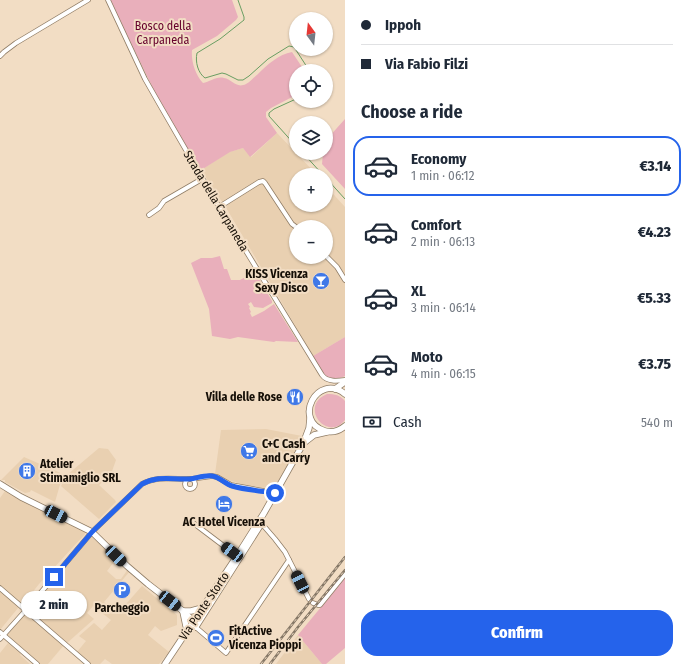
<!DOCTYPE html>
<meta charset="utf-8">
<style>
body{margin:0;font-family:"Fira Sans Condensed",sans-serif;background:#f2f2f3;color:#1f2937;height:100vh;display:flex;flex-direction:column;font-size:15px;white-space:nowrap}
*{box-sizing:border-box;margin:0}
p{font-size:13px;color:#747a83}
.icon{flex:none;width:22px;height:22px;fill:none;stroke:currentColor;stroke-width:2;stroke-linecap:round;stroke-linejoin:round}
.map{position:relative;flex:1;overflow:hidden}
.sheet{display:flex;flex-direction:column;background:#fff;width:344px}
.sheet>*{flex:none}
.banner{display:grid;align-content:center;height:88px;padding:0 16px;background:#fff}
.needle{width:26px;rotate:345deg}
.tools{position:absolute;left:289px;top:12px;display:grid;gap:8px}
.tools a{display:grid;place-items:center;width:44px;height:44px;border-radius:50%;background:#fff;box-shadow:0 1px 3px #0004;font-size:20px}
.end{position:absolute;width:18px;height:18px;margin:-9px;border:5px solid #2563eb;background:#fff;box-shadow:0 0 0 2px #fff}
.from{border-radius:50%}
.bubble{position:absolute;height:28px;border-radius:14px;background:#fff;box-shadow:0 1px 3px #0004;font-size:13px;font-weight:800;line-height:28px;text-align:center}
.car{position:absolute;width:12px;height:24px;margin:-12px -6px;border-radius:5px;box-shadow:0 0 3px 1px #0007;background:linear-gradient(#222 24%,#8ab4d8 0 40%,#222 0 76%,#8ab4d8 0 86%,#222 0)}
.banner b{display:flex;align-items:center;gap:14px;height:38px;font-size:15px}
.banner b+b{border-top:1px solid #e0e1e3}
.banner i{width:10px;height:10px;background:#1f2937}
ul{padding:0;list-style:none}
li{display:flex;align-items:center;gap:12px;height:60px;margin:0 8px 6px;padding:0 8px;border:2px solid transparent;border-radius:16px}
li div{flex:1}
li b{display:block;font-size:15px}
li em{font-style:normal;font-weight:800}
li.selected{border-color:#2563eb}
li>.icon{width:36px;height:36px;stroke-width:1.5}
h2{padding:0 16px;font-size:18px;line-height:48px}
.pay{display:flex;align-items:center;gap:10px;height:44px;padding:0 16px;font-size:15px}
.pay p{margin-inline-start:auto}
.cta{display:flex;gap:8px;margin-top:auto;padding:8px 16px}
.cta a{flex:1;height:46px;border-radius:16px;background:#2563eb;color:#fff;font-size:16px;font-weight:800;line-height:46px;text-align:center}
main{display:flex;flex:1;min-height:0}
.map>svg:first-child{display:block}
</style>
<main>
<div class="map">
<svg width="345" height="664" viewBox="0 0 345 664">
<rect width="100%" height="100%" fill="#f2ddc4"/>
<!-- built -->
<g fill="#e9d0b1" fill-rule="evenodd">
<path d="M277 133 317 175H296V205H326V186L345 207V337L313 356 228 211 201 170 229 152 243 148 251 157ZM296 227H326V257H296Z"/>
<path d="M266 429 302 436 288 465 274 490 244 485 213 475 215 474 221 430Z"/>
<path d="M99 448 108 449 116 460 111 474 99 485 115 500 116 502 99 519 61 486 67 475Z"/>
<path d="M24 457 63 474 55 502 31 490 30 492 25 493 5 482V480H1Z"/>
<path d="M5 491 85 532V534L39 584 23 604H21L0 586V498Z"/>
<path d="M92 537 116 559 107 571 116 579H121L128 569 130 571 104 602 118 613 142 586 177 615V625L161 631 155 626 148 635 169 652 159 664H112L105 659 100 664H90L77 652 86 641 79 636 94 623 102 630 111 620 93 606 87 613 94 619 67 643 27 608 89 538Z"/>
<path d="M0 589 18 607V608L0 630Z"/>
<path d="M24 611 64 645 48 664H38L3 634Z"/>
<path d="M298 635 322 664H276Z"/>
<path d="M8 643 21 654 20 655 30 664H0V653Z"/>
</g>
<!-- green -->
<g fill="#e9afbb">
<path d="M106 0H232L238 17 236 20 217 36 192 50C191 61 195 74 203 83 210 82 216 76 224 78 232 79 236 89 246 84 251 81 254 77 258 74 267 65 279 54 292 52L302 67 304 71H296V95L271 108 266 112V117L277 133 250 157 243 148 230 152 198 172 161 105 127 35 120 28Z"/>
<path d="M345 119V189L322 164 323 153H326V143L328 138Z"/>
<path d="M220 256 224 269H227L231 280H240L255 272 272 301V303L263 308 254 307 251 302 248 304 250 307 249 308 251 312 250 313 252 317 264 311 274 304 298 342 276 341 274 342 238 337 230 339 212 336 209 309 191 263 201 258H212Z"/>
<path d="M345 337V376C340 379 331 379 325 376L313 356Z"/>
<path d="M327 394C335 394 340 395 345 401V420C327 443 298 406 327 394Z"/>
<path d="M345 578V648L326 664H322L298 635Z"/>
</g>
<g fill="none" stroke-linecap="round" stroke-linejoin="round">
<!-- stream -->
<g stroke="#699e62" stroke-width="1">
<path d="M238 0 244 17V20L220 39 197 53C195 62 198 73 205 78L222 73 226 74 238 80H243L249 76 268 59 289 46 294 47 307 67 308 71"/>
<path d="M296 99 274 109 269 113V116L296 146"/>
<path d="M303 153 323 175"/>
<path d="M326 178 345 199"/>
</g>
<defs>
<g id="street">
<path d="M108 0 145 79 161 107 219 207 322 375C327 382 337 381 345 380"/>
<path d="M0 56 4 52 16 43 88 0"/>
<path d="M219 207 259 182 263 181 265 183 292 224 296 227"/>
<path d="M149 215 159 208 164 201 202 179"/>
<path d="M326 256 337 267 345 280"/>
<path d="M191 479 212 476 217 477 231 485 275 493"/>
<circle cx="190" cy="484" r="5"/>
<path d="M192 522 237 556"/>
<path d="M261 522 262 524 275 539 285 552 309 599"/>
<path d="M0 588 88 664"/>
<path d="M313 603 318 605H320L345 574"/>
<path d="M192 624 226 653 289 560"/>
<path d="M196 628 262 524"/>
<path d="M0 632 37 664"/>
<path d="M0 639 26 610 92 532 142 484C157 476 172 479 189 479"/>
</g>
<g id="secondary">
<path d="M335 389 345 382"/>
<path d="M345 394C317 372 292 421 325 431 332 433 339 431 345 426"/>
<path d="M305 442 314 435 327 432"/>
<path d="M0 484 21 497 92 532 127 566 148 584 183 611 191 619 194 620"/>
<path d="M183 611H191L202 608"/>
<path d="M183 612 187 631"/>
<path d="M165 664 237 556 264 513 303 444 309 428 310 418"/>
</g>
</defs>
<!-- street casing -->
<use href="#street" stroke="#907d66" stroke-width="5.5"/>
<!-- secondary casing -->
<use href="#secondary" stroke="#907d66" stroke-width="7"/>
<!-- street -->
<use href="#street" stroke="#fff" stroke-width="4"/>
<!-- secondary -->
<use href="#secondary" stroke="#fff" stroke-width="5.5"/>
<defs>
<g id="rail">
<path d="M261 664 345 557"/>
<path d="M270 664 298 627 345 570"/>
</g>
</defs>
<!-- rail casing -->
<use href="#rail" stroke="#857766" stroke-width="2.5"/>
<!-- rail -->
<use href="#rail" stroke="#f2ddc4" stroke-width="1" stroke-dasharray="3" stroke-linecap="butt"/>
</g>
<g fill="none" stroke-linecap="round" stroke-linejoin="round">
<!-- route -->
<path stroke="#2563eb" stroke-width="5" d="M54 577 92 532 142 484C159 475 172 480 190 479 197 478 205 475 212 476 220 477 225 484 232 486 246 490 261 491 275 493"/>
</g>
<!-- icons -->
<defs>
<symbol id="bar-disc" viewBox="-11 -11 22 22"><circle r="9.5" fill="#3f78e8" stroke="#f2ddc4"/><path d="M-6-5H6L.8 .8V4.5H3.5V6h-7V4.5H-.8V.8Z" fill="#fff"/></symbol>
<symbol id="restaurant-disc" viewBox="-11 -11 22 22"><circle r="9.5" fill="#3f78e8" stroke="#f2ddc4"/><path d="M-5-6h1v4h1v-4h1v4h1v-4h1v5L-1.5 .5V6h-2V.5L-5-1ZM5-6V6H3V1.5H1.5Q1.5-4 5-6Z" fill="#fff"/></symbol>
<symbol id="supermarket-disc" viewBox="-11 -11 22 22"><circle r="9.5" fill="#3f78e8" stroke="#f2ddc4"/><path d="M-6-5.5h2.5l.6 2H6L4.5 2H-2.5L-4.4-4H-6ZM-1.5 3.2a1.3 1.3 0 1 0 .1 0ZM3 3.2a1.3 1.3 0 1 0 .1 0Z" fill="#fff"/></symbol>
<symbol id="building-disc" viewBox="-11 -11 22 22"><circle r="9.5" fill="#3f78e8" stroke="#f2ddc4"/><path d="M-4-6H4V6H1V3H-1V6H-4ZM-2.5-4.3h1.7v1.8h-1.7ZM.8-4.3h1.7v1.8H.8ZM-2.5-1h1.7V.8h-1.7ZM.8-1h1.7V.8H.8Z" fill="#fff"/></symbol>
<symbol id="hotel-disc" viewBox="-11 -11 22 22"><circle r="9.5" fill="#3f78e8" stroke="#f2ddc4"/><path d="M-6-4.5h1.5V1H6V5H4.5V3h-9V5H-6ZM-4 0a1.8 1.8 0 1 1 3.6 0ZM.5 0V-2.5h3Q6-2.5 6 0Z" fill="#fff"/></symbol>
<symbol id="parking-disc" viewBox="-11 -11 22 22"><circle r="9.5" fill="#3f78e8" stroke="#f2ddc4"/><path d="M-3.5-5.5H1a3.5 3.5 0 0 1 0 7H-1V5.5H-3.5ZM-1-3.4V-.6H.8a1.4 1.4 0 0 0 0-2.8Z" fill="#fff"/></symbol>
<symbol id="stadium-disc" viewBox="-11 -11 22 22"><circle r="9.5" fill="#3f78e8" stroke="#f2ddc4"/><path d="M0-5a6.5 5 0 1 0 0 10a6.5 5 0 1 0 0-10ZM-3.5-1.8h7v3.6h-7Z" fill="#fff"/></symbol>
</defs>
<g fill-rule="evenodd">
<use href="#bar-disc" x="311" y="271" width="20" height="20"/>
<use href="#restaurant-disc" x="285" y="387" width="20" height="20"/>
<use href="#supermarket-disc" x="239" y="441" width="20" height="20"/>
<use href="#building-disc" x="17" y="461" width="20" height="20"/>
<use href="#hotel-disc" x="214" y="494" width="20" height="20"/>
<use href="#parking-disc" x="112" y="580" width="20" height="20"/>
<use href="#stadium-disc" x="206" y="628" width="20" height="20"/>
</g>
<g text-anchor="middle" stroke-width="4" stroke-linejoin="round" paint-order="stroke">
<!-- park labels -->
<g font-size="12" fill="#66002c" stroke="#f2ddc4">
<text x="163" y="30">Bosco della<tspan x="163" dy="14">Carpaneda</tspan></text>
</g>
<!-- street labels -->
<g font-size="12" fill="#150e06" stroke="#f2ddc4">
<text transform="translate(216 201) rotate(59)" y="4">Strada della Carpaneda</text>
<text transform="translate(204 606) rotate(-56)" y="4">Via Ponte Storto</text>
</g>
<!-- poi labels -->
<g font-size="12" font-weight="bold" fill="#150e06" stroke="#f2ddc4" text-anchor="start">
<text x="308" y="278" text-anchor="end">KISS Vicenza<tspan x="308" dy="14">Sexy Disco</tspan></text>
<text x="282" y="401" text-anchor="end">Villa delle Rose</text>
<text x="262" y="448">C+C Cash<tspan x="262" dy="14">and Carry</tspan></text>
<text x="40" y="468">Atelier<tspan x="40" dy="14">Stimamiglio SRL</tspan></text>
<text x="224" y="526" text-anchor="middle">AC Hotel Vicenza</text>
<text x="122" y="612" text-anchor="middle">Parcheggio</text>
<text x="229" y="635">FitActive<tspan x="229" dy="14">Vicenza Pioppi</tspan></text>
</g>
</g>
</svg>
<div class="tools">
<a><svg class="needle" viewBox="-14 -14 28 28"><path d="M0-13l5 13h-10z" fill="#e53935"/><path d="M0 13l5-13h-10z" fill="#747a83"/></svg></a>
<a><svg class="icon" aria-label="locate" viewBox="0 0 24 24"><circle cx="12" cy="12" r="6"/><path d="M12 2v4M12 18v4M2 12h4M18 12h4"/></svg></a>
<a><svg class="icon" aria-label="layers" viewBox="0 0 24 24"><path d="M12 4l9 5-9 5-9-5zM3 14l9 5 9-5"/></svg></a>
<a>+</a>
<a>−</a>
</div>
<i class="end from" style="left:275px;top:493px"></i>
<i class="end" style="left:54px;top:577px"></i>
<div class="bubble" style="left:21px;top:591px;width:66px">2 min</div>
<i class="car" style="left:56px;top:514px;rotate:117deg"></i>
<i class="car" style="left:232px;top:552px;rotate:307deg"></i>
<i class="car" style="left:116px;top:556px;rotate:134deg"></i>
<i class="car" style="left:300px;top:582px;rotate:333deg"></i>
<i class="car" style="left:170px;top:601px;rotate:128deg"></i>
</div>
<section class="sheet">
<div class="banner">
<b><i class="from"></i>Ippoh</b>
<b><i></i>Via Fabio Filzi</b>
</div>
<h2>Choose a ride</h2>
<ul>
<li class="selected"><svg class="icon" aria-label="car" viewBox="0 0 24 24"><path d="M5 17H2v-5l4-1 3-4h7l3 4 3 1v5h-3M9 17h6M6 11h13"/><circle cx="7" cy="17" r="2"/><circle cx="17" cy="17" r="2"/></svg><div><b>Economy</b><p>1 min · 06:12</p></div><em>€3.14</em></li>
<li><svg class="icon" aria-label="car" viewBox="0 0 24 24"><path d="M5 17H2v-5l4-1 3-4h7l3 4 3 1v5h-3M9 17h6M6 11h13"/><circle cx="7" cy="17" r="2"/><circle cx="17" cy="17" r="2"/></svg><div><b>Comfort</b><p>2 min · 06:13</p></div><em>€4.23</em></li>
<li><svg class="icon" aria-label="car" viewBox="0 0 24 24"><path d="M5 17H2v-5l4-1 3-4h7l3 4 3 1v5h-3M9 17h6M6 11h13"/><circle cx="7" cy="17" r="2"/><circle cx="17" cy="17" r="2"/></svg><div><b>XL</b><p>3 min · 06:14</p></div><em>€5.33</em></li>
<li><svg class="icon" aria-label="car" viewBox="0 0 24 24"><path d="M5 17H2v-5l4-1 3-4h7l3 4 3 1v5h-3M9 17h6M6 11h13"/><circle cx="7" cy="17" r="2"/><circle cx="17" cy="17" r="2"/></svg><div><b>Moto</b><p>4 min · 06:15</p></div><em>€3.75</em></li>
</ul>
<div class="pay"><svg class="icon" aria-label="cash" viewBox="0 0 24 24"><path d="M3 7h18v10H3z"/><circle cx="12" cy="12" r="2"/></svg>Cash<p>540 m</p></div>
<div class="cta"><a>Confirm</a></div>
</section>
</main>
